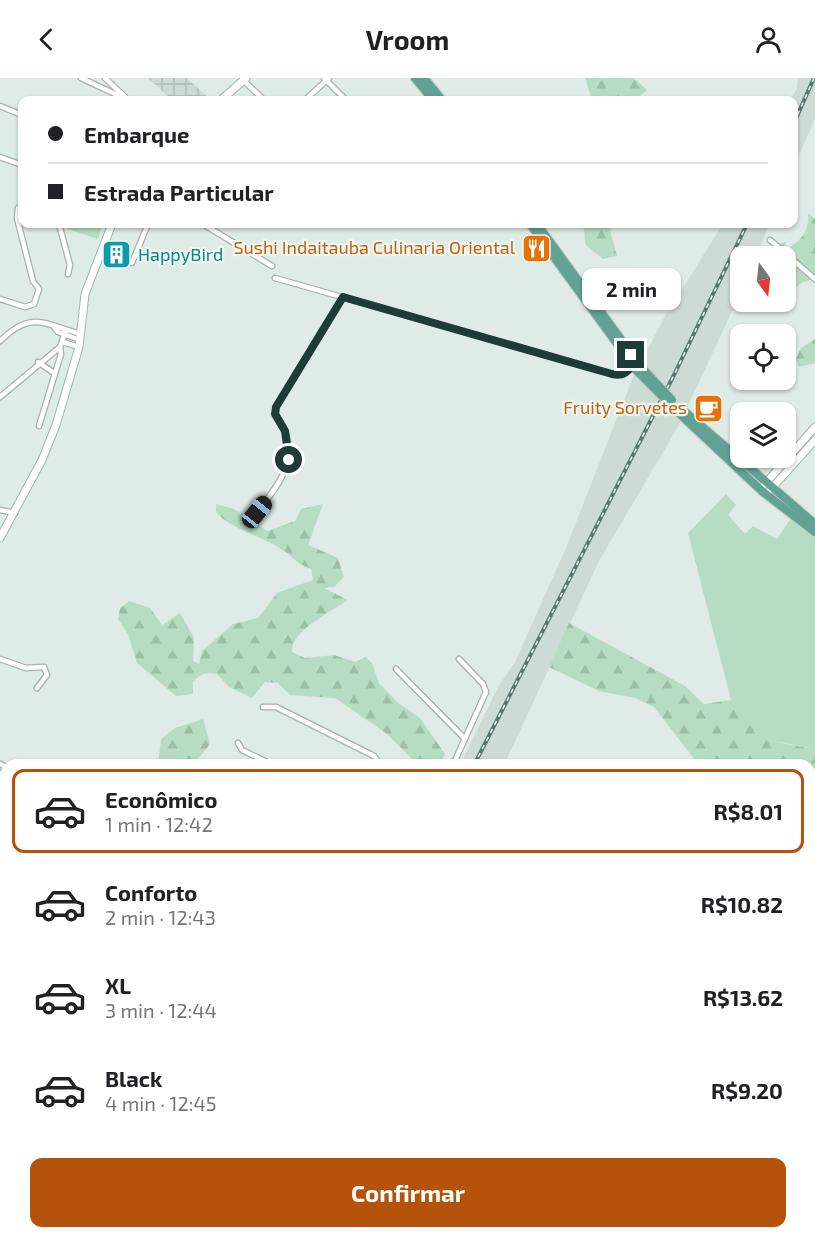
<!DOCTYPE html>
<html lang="pt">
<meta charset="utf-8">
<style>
body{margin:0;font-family:"Exo 2",sans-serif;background:#f6f6f6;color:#202124;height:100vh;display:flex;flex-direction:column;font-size:22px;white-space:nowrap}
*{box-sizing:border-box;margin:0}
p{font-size:20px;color:#757577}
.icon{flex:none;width:33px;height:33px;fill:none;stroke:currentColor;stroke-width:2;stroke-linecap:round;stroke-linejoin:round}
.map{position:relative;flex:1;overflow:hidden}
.drawer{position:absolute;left:0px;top:681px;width:816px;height:480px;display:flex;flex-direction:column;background:#fff;border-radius:18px 18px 0 0;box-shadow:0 2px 4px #0004}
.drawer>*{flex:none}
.banner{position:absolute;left:18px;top:18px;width:780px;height:132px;border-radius:12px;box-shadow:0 2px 4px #0004;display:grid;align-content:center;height:132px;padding:0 30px;background:#fff}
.needle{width:39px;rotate:165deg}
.buttons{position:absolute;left:730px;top:168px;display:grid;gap:12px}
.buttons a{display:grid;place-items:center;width:66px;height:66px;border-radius:12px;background:#fff;box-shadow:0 2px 4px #0004;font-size:30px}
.end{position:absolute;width:27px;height:27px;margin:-14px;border:8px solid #1f3b35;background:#fff;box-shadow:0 0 0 3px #fff}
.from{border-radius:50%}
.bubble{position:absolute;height:42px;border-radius:12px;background:#fff;box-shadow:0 2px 4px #0004;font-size:20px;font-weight:700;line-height:42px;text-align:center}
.car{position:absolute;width:18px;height:36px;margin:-18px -9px;border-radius:8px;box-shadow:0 0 4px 2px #0007;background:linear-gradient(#222 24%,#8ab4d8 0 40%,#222 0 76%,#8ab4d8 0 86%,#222 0)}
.banner b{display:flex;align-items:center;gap:21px;height:57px;font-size:22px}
.banner b+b{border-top:2px solid #e0e0e0}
.banner i{width:15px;height:15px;background:#202124}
ul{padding:10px 0 0;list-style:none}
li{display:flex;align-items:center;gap:18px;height:84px;margin:0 12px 9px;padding:0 18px;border:3px solid transparent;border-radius:12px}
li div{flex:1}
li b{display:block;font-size:22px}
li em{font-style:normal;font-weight:700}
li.active{border-color:#b45309}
li>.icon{width:54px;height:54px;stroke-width:1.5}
.primary-button{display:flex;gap:12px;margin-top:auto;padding:12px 30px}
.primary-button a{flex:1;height:69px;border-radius:12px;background:#b45309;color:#fff;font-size:24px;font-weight:700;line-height:69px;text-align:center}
header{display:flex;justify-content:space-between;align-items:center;height:78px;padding:0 30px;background:#fff;font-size:27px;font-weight:700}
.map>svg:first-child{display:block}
</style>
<header><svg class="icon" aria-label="back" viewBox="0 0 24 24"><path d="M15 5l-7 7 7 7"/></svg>Vroom<svg class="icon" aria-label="person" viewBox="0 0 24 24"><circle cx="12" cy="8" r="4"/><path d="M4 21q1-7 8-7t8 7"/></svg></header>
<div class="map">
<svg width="815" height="1161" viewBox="0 0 815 1161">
<defs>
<pattern id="industrial-grid" width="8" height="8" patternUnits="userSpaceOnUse" patternTransform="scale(1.5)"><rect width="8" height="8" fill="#cddbd5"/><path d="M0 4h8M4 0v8" fill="none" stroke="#b0bdb7"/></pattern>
<pattern id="forest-firs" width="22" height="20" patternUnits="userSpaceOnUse" patternTransform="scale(1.5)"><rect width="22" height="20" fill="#b6ddc3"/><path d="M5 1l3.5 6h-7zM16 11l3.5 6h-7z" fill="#9cbfa8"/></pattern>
<pattern id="water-rules" width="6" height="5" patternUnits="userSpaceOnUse" patternTransform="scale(1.5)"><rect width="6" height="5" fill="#84c3d3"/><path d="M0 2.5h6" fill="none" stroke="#6ba0ac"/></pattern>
</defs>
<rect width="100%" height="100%" fill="#dfebe6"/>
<!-- built -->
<g fill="#cddbd5">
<path d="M798 0H815V41L794 88V22H790L797 11Z"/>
<path d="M723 146H769L757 178H741V214L679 347 599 483 504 687H460L498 609 515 584 566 470 632 302 665 238Z"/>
<path d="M228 1155H273L270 1161H225Z"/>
</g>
<!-- industrial -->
<g fill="url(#industrial-grid)">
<path d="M148 0H187L210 21 172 22Z"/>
<path d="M644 1155H739L740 1161H653Z"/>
</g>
<!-- grass -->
<g fill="#b6ddc3">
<path d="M70 146 102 148 98 161 68 151Z"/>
<path d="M726 416 736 427 728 437 745 456 753 448 777 461 791 440 815 457V671L763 661 752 652 731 622 688 455Z"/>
<path d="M273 1155H318L316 1161H270Z"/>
</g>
<!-- forest -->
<g fill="url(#forest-firs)">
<path d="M585 0H634L647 12 635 22H592Z"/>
<path d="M808 135 815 141V200L801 205 786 220V178H777L780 166 785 164 788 171C803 160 809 154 808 135Z"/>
<path d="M581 146H614L610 152 617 178 603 181C598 176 587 171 585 164 584 156 586 153 581 146Z"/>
<path d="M815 261V285L799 289 796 281 801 270Z"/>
<path d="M216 426 234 431 267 453 295 443 301 431 323 426 308 467 338 480 344 499 334 509 324 510 348 522C332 533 290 553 292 574L305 580 334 577 355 584 365 579 372 585 379 605 398 625 420 640 445 676 440 687H418L387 656 335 620 290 617 278 605 265 604 252 620 229 609 217 596C206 594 200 596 193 604V616L176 618 137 585 128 556 118 541 120 530 129 523 150 530 162 547 180 535 194 560 193 583 199 586 202 573 233 546 258 540 277 515 313 502 311 491C299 487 294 480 284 473 263 457 234 454 216 434Z"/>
<path d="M569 545 685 608 704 626 731 622C762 666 762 661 815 671V689L810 696V687H699L654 629 635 620 599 613 549 589Z"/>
<path d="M203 641 210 666 197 682 212 687H158L161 661 175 650Z"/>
</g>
<!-- water -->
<path fill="url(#water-rules)" d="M6 819V883L0 885V824Z"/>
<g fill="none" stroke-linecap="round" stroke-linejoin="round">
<defs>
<g id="street">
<path d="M81 0 128 22"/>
<path d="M105 0 125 19"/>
<path d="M324 0 346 22"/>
<path d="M243 2 264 22"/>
<path d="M305 22 329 0"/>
<path d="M0 28 22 37"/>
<path d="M0 79 22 87"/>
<path d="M59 146 70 187 68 196"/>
<path d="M203 146 272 188"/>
<path d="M770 162 815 201"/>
<path d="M132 185 148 146"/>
<path d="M275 200 612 296 623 297 633 287"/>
<path d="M0 221 25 229 34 226 39 211 33 203 17 140 18 130 22 127"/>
<path d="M54 249 58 254 80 262"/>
<path d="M0 263C32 232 43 246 81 256"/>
<path d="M63 264 79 269"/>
<path d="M38 284 54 295"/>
<path d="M0 319 60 269 66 252"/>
<path d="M39 348 61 276 60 269"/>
<path d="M0 432 15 435"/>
<path d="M257 434C278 408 298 384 284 350 280 341 274 338 276 329L343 219"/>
<path d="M0 581 26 590 44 589 47 597 37 610"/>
<path d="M396 591 465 661"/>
<path d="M263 629H276L374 678 380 687"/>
<path d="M238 665 242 672 273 687"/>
<path d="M0 686 6 689"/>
<path d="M453 687 486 614 483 606 459 581"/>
<path d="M0 695 6 698"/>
<path d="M0 768 6 757"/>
<path d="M0 917 6 912"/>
<path d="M810 921 815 909"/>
<path d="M810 986H815"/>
<path d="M0 999 6 995"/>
<path d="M0 1023 6 1027"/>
<path d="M5 1102H6"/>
<path d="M810 1130H815"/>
<path d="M80 1155 81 1161"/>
<path d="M110 1155 141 1161"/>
<path d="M744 1155V1161"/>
<path d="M797 1155V1161"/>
<path d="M173 1161 177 1155"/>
<path d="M219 1161 222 1155"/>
</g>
<g id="secondary">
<path d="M221 22 246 0"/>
<path d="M765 406 815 349"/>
<path d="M771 411 815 362"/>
<path d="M0 460 42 382 56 347 79 269 85 216 112 146"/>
</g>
<g id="primary">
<path d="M415 0 433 22"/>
<path d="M424 0 442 22"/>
<path d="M530 146 637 293"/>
<path d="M537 146 641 289"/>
<path d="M684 333 815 446"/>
<path d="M681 337 763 414 815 454"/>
<path d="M810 705 815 697"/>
<path d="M810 714 815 707"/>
<path d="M506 1161 510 1155"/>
</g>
<g id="highway">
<path d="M810 741 815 733"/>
<path d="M810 769 815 760"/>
<path d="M810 795 815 787"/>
<path d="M525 1161 529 1155"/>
<path d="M542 1161 546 1155"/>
<path d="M561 1161 565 1155"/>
</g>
</defs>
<!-- street casing -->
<use href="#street" stroke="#a2b3ad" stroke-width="7"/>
<!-- secondary casing -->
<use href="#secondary" stroke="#9db7af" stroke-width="9"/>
<!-- primary casing -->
<use href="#primary" stroke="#c0c8c6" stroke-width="10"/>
<!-- highway casing -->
<use href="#highway" stroke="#c0c8c6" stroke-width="11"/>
<!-- street -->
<use href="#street" stroke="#fff" stroke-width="4.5"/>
<!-- secondary -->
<use href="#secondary" stroke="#fff" stroke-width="7"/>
<!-- primary -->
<use href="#primary" stroke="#61a294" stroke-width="8"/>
<!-- highway -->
<use href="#highway" stroke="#2a695e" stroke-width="9"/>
<defs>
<g id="rail">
<path d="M794 45 814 0"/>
<path d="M474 687 673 299 747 146"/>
<path d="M243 1161 246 1155"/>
</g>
</defs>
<!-- rail casing -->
<use href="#rail" stroke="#597771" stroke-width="4"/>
<!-- rail -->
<use href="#rail" stroke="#eff7f4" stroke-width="1.5" stroke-dasharray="4.5" stroke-linecap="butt"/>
<defs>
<g id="primary-bridge">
<path d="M641 289 672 322"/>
<path d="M637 293 681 337"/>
</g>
</defs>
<!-- primary-bridge casing -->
<use href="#primary-bridge" stroke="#c0c8c6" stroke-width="10" stroke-linecap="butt"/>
<!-- primary-bridge -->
<use href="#primary-bridge" stroke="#61a294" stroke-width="8"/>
</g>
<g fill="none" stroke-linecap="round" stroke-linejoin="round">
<!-- route -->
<path stroke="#1f3b35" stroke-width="8" d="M289 382 285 353 275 336 276 329 343 219 612 296C625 299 629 292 636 283L631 277"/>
</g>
<!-- icons -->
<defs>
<symbol id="restaurant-square" viewBox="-11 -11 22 22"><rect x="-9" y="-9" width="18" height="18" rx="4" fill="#e8710a" stroke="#eff7f4"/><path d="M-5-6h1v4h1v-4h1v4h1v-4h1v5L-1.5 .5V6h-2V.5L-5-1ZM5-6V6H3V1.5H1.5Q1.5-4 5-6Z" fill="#fff"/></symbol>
<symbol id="building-square" viewBox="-11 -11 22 22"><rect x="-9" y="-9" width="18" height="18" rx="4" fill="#0f9aa8" stroke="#eff7f4"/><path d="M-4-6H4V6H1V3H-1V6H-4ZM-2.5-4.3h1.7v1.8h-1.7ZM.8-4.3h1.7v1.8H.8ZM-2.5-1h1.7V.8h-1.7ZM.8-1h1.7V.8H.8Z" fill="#fff"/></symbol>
<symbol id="cafe-square" viewBox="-11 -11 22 22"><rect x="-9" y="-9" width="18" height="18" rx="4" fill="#e8710a" stroke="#eff7f4"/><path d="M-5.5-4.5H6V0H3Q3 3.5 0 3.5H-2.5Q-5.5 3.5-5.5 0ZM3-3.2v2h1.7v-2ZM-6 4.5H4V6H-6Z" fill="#fff"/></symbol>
</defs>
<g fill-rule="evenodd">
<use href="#restaurant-square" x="520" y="154" width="33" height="33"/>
<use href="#building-square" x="100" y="160" width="33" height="33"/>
<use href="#cafe-square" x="692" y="314" width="33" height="33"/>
</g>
<g text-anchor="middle" stroke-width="4.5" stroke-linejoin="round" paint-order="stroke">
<!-- food labels -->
<g font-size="18" fill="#c56008" stroke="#eff7f4" text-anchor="end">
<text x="515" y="176">Sushi Indaitauba Culinaria Oriental</text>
<text x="687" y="336">Fruity Sorvetes</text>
</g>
<!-- culture labels -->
<g font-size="18" fill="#0d838f" stroke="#eff7f4" text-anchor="start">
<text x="138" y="183">HappyBird</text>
</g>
</g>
</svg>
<div class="buttons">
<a><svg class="needle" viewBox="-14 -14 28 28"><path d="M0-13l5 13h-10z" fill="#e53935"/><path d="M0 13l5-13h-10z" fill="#757577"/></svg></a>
<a><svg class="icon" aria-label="locate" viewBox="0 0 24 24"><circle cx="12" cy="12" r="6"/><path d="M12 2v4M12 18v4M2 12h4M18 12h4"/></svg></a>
<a><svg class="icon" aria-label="layers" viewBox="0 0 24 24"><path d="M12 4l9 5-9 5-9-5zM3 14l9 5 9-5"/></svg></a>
</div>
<i class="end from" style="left:289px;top:382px"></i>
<i class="end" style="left:631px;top:277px"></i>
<div class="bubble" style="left:582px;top:190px;width:99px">2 min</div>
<i class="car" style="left:257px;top:434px;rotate:39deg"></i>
<div class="banner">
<b><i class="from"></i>Embarque</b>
<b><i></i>Estrada Particular</b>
</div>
<section class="drawer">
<ul>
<li class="active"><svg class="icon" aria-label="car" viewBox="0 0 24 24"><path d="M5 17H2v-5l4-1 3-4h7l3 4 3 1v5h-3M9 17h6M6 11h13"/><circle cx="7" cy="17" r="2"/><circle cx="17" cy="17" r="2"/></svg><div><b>Econômico</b><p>1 min · 12:42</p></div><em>R$8.01</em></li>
<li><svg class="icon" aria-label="car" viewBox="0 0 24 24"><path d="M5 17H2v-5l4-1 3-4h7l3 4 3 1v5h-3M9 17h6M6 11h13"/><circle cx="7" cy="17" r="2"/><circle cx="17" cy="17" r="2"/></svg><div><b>Conforto</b><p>2 min · 12:43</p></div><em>R$10.82</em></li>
<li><svg class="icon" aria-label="car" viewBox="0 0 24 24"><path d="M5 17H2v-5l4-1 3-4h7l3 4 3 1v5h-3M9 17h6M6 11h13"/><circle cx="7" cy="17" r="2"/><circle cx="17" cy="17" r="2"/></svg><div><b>XL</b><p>3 min · 12:44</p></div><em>R$13.62</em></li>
<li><svg class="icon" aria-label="car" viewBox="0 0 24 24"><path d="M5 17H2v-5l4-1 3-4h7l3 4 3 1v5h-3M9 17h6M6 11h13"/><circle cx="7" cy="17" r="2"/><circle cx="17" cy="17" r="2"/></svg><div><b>Black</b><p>4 min · 12:45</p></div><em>R$9.20</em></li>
</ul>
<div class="primary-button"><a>Confirmar</a></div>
</section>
</div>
